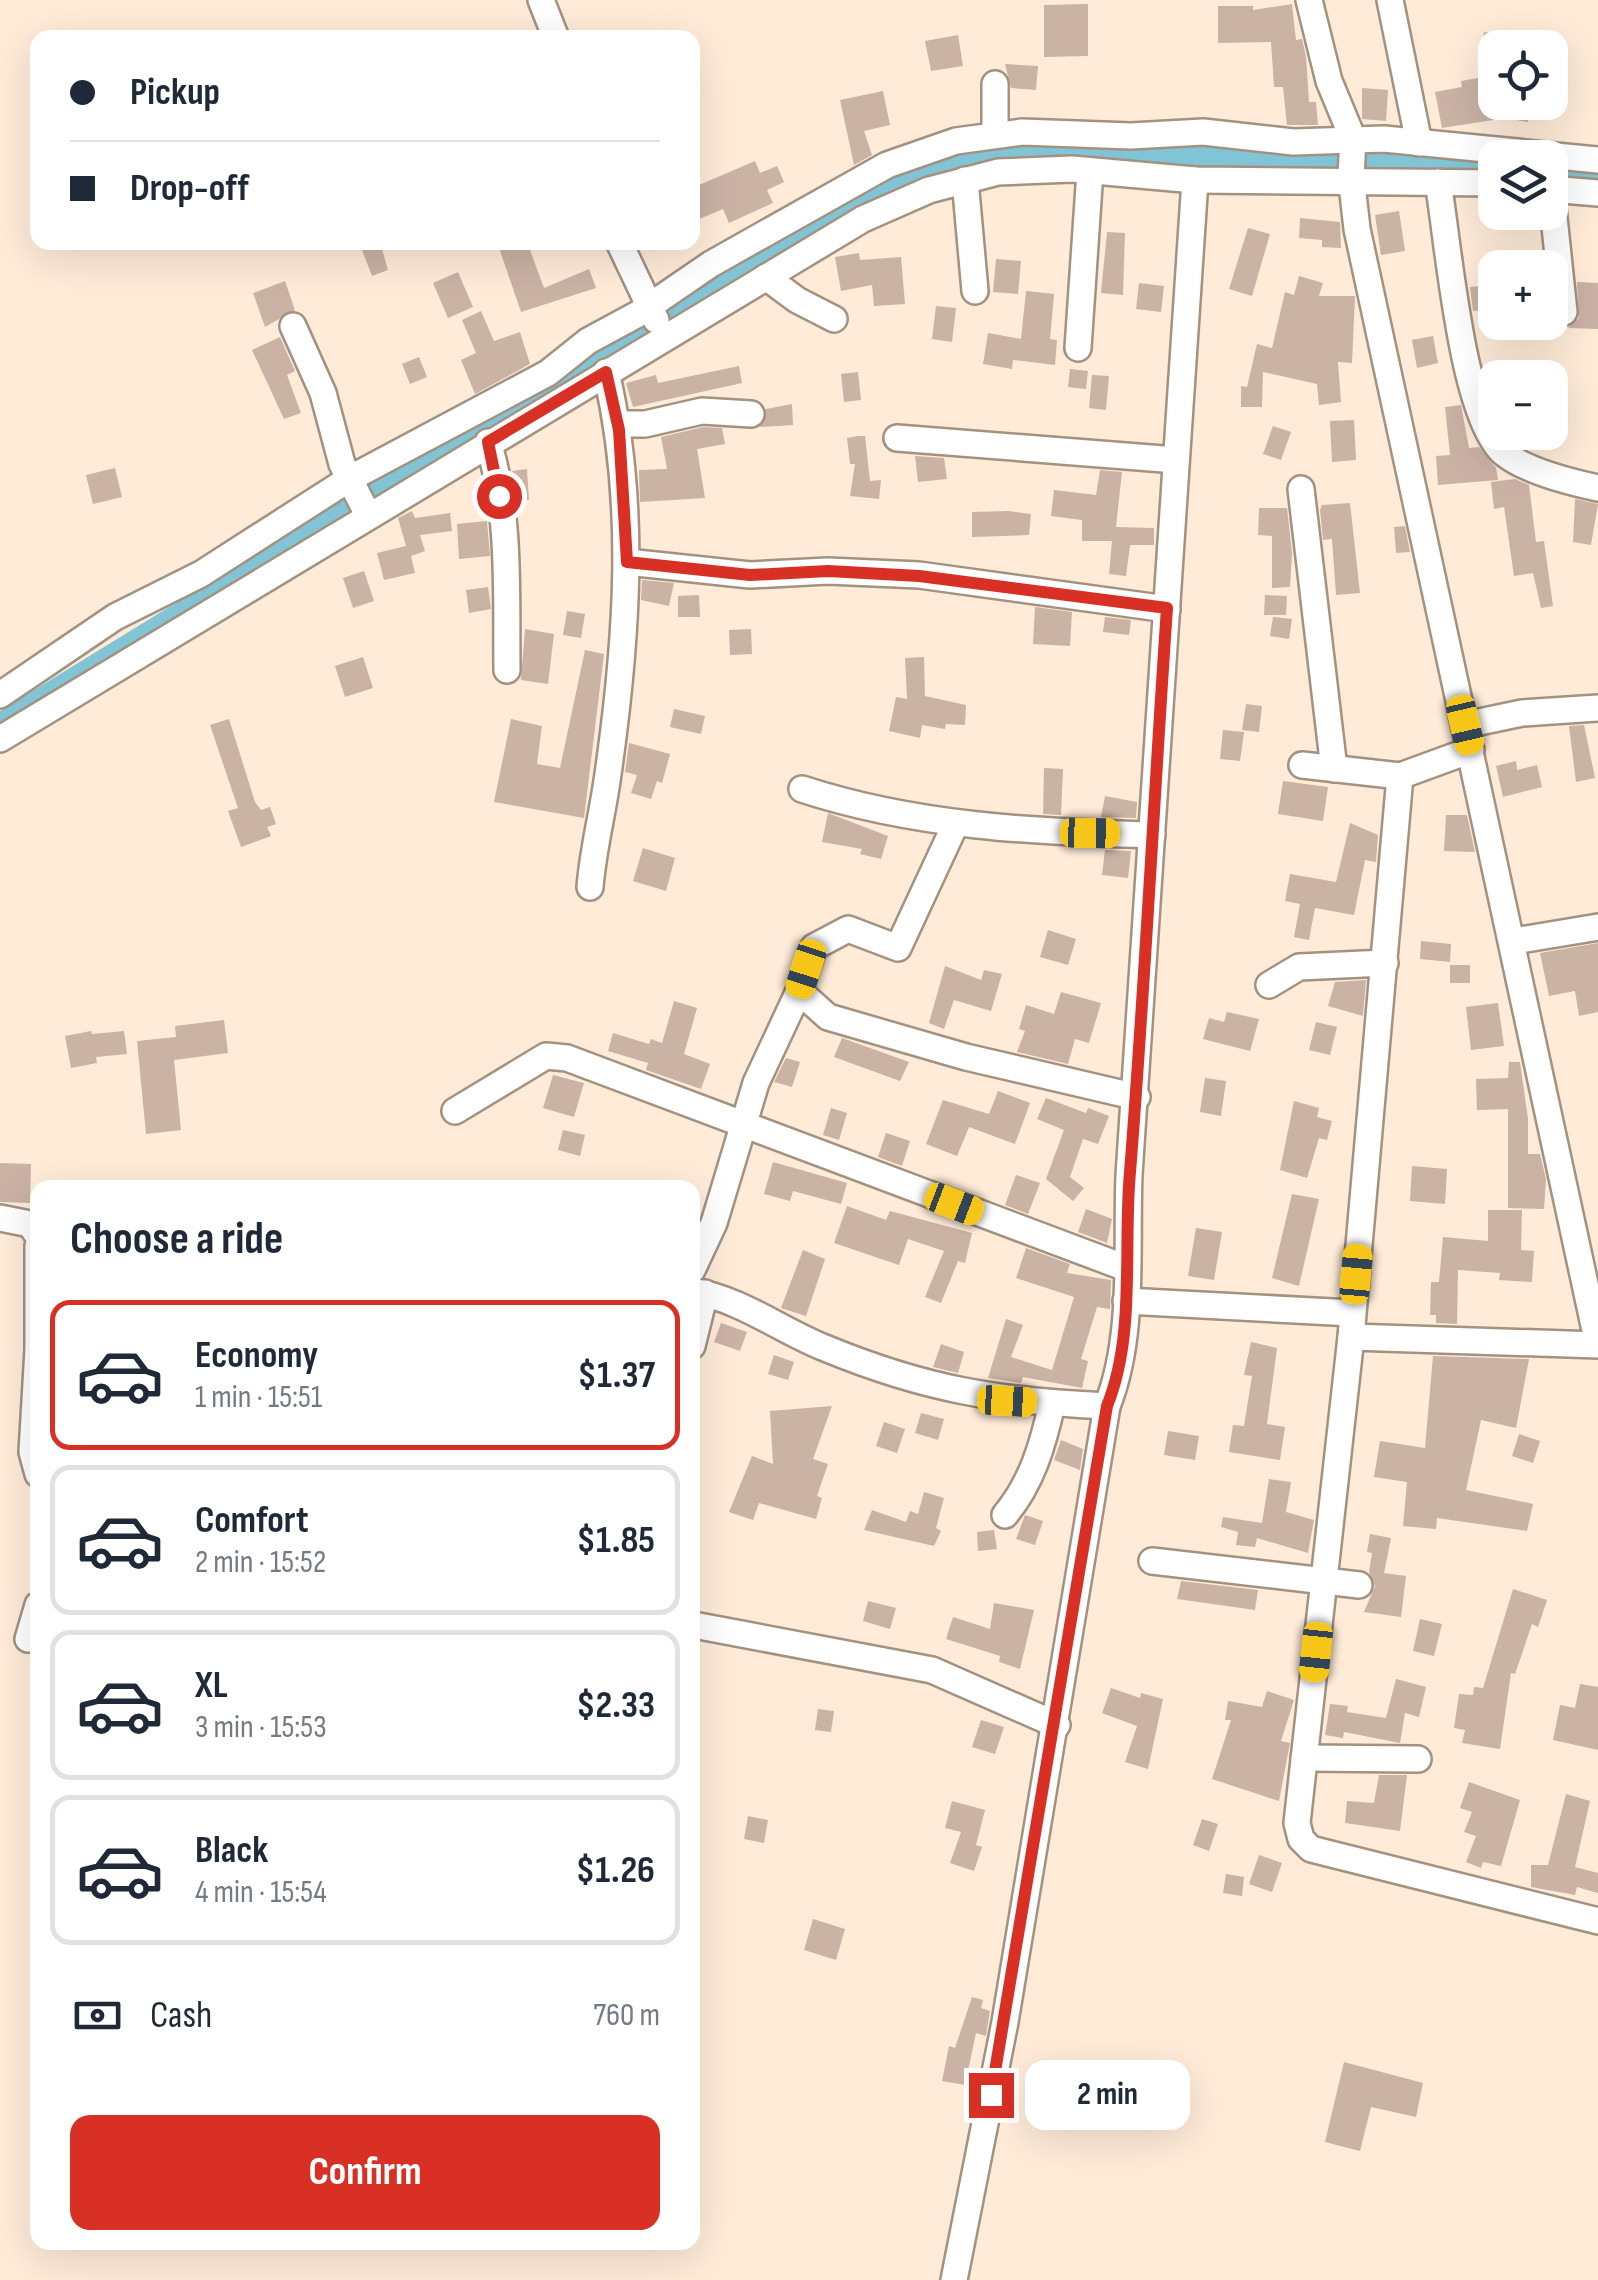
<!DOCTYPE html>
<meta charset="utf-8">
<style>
body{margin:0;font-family:"Sofia Sans Condensed",sans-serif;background:#f2f2f3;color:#1f2937;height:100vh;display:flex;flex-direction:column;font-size:38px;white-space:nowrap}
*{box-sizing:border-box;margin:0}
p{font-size:32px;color:#747a83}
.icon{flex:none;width:55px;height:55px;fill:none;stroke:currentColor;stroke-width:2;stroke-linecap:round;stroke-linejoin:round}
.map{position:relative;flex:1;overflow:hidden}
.panel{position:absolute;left:30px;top:1180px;width:670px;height:1070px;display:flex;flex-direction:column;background:#fff;border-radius:20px;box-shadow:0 10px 40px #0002}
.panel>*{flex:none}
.top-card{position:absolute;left:30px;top:30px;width:670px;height:220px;border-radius:20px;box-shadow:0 10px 40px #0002;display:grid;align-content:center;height:220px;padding:0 40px;background:#fff}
.fabs{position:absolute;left:1478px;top:30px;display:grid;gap:20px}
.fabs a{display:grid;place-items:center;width:90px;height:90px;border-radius:20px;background:#fff;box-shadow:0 10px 40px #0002;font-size:50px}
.end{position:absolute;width:45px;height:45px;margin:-22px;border:12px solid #d93025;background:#fff;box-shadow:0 0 0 5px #fff}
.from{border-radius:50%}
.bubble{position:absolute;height:70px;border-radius:20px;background:#fff;box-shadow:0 10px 40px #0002;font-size:32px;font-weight:700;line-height:70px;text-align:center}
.car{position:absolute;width:30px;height:60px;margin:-30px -15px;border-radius:12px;box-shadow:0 0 8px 2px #0007;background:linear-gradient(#f5c518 24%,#345 0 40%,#f5c518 0 76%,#345 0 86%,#f5c518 0)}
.top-card b{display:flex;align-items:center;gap:35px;height:95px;font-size:38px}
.top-card b+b{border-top:2px solid #e0e1e3}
.top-card i{width:25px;height:25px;background:#1f2937}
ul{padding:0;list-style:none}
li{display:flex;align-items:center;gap:30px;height:150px;margin:0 20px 15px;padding:0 20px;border:5px solid #e0e1e3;border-radius:20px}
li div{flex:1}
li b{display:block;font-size:38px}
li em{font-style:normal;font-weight:700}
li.current{border-color:#d93025}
li>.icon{width:90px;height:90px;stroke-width:1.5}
h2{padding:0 40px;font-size:45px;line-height:120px}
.pay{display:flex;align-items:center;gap:25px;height:110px;padding:0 40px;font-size:38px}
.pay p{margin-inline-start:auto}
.primary-button{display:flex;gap:20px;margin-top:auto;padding:20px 40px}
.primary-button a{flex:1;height:115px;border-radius:20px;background:#d93025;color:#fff;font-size:40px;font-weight:700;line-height:115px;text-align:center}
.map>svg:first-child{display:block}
</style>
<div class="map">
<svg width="1598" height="2280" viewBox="0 0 1598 2280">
<rect width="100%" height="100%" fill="#ffebd8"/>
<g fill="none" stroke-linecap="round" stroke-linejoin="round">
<!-- canal -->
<g stroke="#80c4d5" stroke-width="22">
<path d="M1550 170 1598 172"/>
<path d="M0 724 676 308 937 166 1000 149 1495 168"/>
</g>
</g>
<!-- building -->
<g fill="#cab2a5">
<path d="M1088 4V56L1044 57V5Z"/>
<path d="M1292 4 1296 40 1302 39 1306 56 1309 102H1316L1318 125H1287L1283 87H1274L1271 42 1218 43V6H1253V10Z"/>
<path d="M1484 32 1495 33V102H1540L1541 111 1529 113 1528 122 1506 118 1442 128 1435 92 1462 87 1461 81 1478 78Z"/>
<path d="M958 35 963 66 931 71 925 41Z"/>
<path d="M1005 64 1038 66 1036 90 1011 88Z"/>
<path d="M1362 88 1388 90 1386 121 1362 119Z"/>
<path d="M883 91 890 125 864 131 872 155 854 165 840 100Z"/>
<path d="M755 161 760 173 777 166 784 182 767 190 773 203 729 223 723 209 692 222V188Z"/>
<path d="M1399 211 1405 251 1381 255 1375 215Z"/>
<path d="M1300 218 1340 222 1341 248 1322 247V240L1299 238Z"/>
<path d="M1248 228 1270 234 1252 296 1229 289Z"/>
<path d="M1107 232 1125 233 1123 295 1101 293Z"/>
<path d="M359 242H380L388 270 372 276Z"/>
<path d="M497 242H527L544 288 589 269 596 288 521 312Z"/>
<path d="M859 253 860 260 901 257 905 304 874 306 872 285 841 291 835 257Z"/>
<path d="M996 259 1021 261 1018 294 993 292Z"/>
<path d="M458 272 473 307 448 318 433 283Z"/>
<path d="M1299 276 1323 283 1319 296H1355L1352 363 1338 362 1341 402 1319 405 1317 384 1263 372 1262 407H1241V386L1247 387 1257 344 1272 348 1285 292 1294 295Z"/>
<path d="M285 281 295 310 265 327 253 293Z"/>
<path d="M1577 282 1598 283V329L1568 328 1579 318Z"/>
<path d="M1139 283 1164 286 1161 312 1136 309Z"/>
<path d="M1489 285 1491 309 1473 311 1470 287Z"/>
<path d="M1026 291 1054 294 1050 339 1057 340 1055 365 1013 360 1012 369 983 364 988 333 1021 339Z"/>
<path d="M936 306 956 308 952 342 932 339Z"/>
<path d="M481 311 494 341 520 332 530 364 475 394 461 360 476 353 462 320Z"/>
<path d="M1433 336 1438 363 1417 368 1412 340Z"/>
<path d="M280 337 295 371 287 375 301 413 284 419 252 350Z"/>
<path d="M419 357 427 377 410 384 402 364Z"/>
<path d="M739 366 742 383 633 407 626 383 656 375 658 383Z"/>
<path d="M1070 369 1088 371 1086 389 1068 387Z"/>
<path d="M858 372 861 400 844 402 841 374Z"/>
<path d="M1092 375 1109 376 1106 410 1089 408Z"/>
<path d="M792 404 793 425 760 427 766 409Z"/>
<path d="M1461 405 1469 448 1479 447 1496 468 1498 480 1438 485 1436 456 1450 455 1445 407Z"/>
<path d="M1354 420 1356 460 1332 462 1330 421Z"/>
<path d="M1273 426 1291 432 1281 460 1263 454Z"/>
<path d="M703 427 722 428 725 444 697 449 705 498 640 502 639 470 667 469 661 437Z"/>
<path d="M858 436H865L870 481 881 480 879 499 850 496 855 464H850L847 438Z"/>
<path d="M915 456 944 458 947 479 918 482Z"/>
<path d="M115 468 122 497 93 504 86 475Z"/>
<path d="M527 469 529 500 517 501 512 471Z"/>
<path d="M1100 470 1122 472 1116 527 1154 528V545H1130L1126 576 1109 574 1112 541H1082V520L1051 516 1054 490 1096 495Z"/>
<path d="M1515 479 1529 485 1536 542 1544 541 1553 606 1541 608 1533 573 1514 576 1504 507 1494 509 1491 482Z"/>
<path d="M1575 499 1598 504 1591 545 1573 542Z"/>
<path d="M1350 503 1360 593 1336 595 1332 539 1323 540 1320 510 1322 505Z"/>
<path d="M1259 508H1287L1292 553 1290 587 1272 588V536L1258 535Z"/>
<path d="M412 511 415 518 450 513 452 531 420 535 425 551 411 556 415 573 384 580 377 553 406 546 398 518Z"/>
<path d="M1008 511 1031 514 1029 535 972 537V512Z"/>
<path d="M487 521 490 556 459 559 457 524Z"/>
<path d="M1405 526 1410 552 1396 553 1394 527Z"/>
<path d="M364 571 374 601 353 608 343 578Z"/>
<path d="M642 580 674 583 669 606 641 600Z"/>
<path d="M488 587 491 609 469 613 466 590Z"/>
<path d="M699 595 700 617H678V596Z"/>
<path d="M1265 595 1287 596 1286 615H1264Z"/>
<path d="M1035 607 1072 612 1070 646 1033 644Z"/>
<path d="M567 611 585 614 581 638 563 635Z"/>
<path d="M1105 617 1131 620 1129 635 1103 632Z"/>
<path d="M1273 617 1292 619 1289 639 1270 636Z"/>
<path d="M525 629 554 634 548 684 521 680Z"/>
<path d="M751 629 752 654 730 655 729 630Z"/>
<path d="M585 650 604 654 584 818 494 802 511 719 542 726 537 764 560 768Z"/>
<path d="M363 657 373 688 345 697 335 666Z"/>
<path d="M924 657 925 696 966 705 965 725 946 724 945 729 922 725 920 738 889 731 896 697 907 699 905 658Z"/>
<path d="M1246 704 1262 706 1259 732 1242 730Z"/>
<path d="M674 709 705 716 701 734 670 727Z"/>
<path d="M229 719 255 802 261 810 270 807 276 824 267 827 271 836 241 847 228 811 238 808 210 725Z"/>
<path d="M1584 725 1595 778 1576 782 1569 726Z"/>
<path d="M1223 730 1244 732 1240 761 1220 759Z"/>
<path d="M629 743 670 754 662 783 657 781 651 799 631 793 637 775 625 772Z"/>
<path d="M1516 761 1517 770 1537 765 1542 787 1503 797 1496 766Z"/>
<path d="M1044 768 1063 769 1061 815 1043 814Z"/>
<path d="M1283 781 1328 787 1323 821 1278 814Z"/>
<path d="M1105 796 1137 802 1136 818 1101 817Z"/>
<path d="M828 813 888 836 881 859 860 854 862 849 822 842Z"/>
<path d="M1446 815H1467L1475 852 1444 851Z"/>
<path d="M1350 823 1378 835 1376 862 1365 860 1354 915 1315 908 1309 940 1294 937 1300 904 1285 901 1290 874 1336 882Z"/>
<path d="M643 848 675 858 666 891 633 881Z"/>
<path d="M1105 850 1131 851 1128 878 1102 875Z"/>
<path d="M1048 930 1076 939 1068 965 1040 957Z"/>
<path d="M1421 941 1451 944 1450 962 1420 959Z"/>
<path d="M1598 943V1012L1579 1016 1575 991 1549 996 1540 953Z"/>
<rect x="1450" y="965" width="20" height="18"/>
<path d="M945 966 981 980 984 970 1002 974 991 1011 954 1000 944 1029 929 1023Z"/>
<path d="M1366 980 1363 1016 1328 1006 1335 982Z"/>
<path d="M1061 992 1101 1003 1089 1043 1075 1039 1068 1064 1017 1052 1025 1031 1019 1029 1026 1005 1054 1014Z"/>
<path d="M674 1001 697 1008 684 1054 710 1064 701 1089 646 1070 648 1063 608 1051 613 1033 649 1044 651 1039 662 1043Z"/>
<path d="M1498 1003 1504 1046 1471 1050 1466 1007Z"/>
<path d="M1227 1012 1259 1019 1250 1051 1203 1039 1209 1018 1224 1022Z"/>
<path d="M224 1020 228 1053 174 1060 181 1130 146 1134 137 1041 176 1037 175 1026Z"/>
<path d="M1316 1022 1337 1027 1330 1055 1309 1050Z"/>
<path d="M91 1031 92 1034 124 1031 127 1054 96 1057 97 1063 71 1068 65 1036Z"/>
<path d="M842 1038 909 1062 900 1081 834 1057Z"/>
<path d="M786 1058 800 1062 792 1087 774 1082Z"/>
<path d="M1509 1062H1520L1528 1119V1154H1540L1546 1179 1544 1209 1508 1208V1109L1477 1110 1476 1079 1508 1078Z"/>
<path d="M553 1075 584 1083 574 1117 543 1108Z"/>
<path d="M1205 1078 1226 1081 1221 1116 1200 1112Z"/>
<path d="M998 1091 1030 1103 1015 1144 969 1127 957 1156 926 1144 943 1100 989 1114Z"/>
<path d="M1046 1098 1086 1113 1088 1108 1109 1116 1098 1144 1083 1139 1070 1177 1084 1188 1073 1201 1046 1179 1064 1130 1037 1119Z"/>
<path d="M1294 1101 1319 1108 1317 1117 1332 1121 1327 1140 1319 1138 1307 1178 1280 1170Z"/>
<path d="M831 1108 847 1113 839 1140 823 1135Z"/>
<path d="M563 1130 585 1135 580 1156 558 1150Z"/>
<path d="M886 1133 910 1141 902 1166 878 1157Z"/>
<path d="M773 1162 847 1183 841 1204 793 1191 790 1201 764 1194Z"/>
<path d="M0 1163 31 1164 30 1203 0 1202Z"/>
<path d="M1412 1166 1447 1169 1445 1204 1410 1201Z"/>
<path d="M1016 1175 1040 1183 1028 1214 1005 1205Z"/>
<path d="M1292 1194 1319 1199 1299 1286 1272 1278Z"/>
<path d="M847 1206 886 1220 890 1211 972 1233 965 1263 958 1261 941 1303 925 1297 944 1251 908 1239 899 1265 834 1243Z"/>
<path d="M1086 1209 1112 1219 1107 1243 1078 1232Z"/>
<path d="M1488 1210H1522L1521 1250 1534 1251 1532 1282 1499 1280 1500 1273 1458 1270 1457 1324 1436 1323V1315H1430L1431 1282H1439L1443 1237 1488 1241Z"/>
<path d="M1196 1228 1222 1232 1214 1280 1188 1276Z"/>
<path d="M1026 1248 1070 1264 1067 1273 1111 1280 1110 1309 1097 1307 1081 1359 1088 1361 1082 1388 1023 1377 1021 1383 988 1378 1006 1319 1023 1325 1011 1357 1052 1370 1074 1297 1016 1278Z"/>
<path d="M803 1250 825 1259 806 1316 781 1308Z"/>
<path d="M721 1323 747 1332 740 1351 714 1342Z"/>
<path d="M1251 1342 1277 1348 1267 1424 1285 1427 1280 1460 1229 1452 1233 1425 1244 1426 1252 1376 1244 1375Z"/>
<path d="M941 1344 964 1352 958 1373 933 1367Z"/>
<path d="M774 1355 794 1362 788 1380 768 1374Z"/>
<path d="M1433 1356 1529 1359 1516 1428 1481 1420 1466 1490 1533 1504 1527 1531 1437 1518 1436 1529 1403 1526 1407 1482 1374 1477 1380 1441 1425 1448Z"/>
<path d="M832 1406 813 1459 828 1464 817 1496 822 1498 816 1519 759 1503 753 1520 729 1512 752 1456 773 1464 770 1411Z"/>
<path d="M921 1413 944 1419 938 1440 915 1433Z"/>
<path d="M884 1422 905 1429 897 1453 876 1446Z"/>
<path d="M1168 1431 1199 1436 1195 1460 1164 1455Z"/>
<path d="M1519 1434 1540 1441 1533 1463 1512 1456Z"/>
<path d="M1061 1440 1083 1449 1080 1470 1054 1460Z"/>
<path d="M1269 1479 1291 1482 1286 1512 1314 1520 1308 1553 1257 1538 1255 1547 1236 1545 1238 1532 1221 1527 1223 1517 1262 1523Z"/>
<path d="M924 1492 944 1498 936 1528 941 1531 934 1546 864 1530 872 1510 906 1522 910 1511 918 1514Z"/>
<path d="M1025 1515 1043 1521 1035 1545 1016 1539Z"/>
<path d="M994 1530 997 1549 978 1551 977 1532Z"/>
<path d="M1370 1534 1391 1538 1384 1573 1406 1576 1401 1617 1364 1612 1375 1586 1369 1572 1372 1553 1367 1552Z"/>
<path d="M1181 1581 1258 1590 1255 1610 1177 1599Z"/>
<path d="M1513 1589 1547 1600 1538 1627 1532 1624 1515 1674 1511 1673 1500 1749 1462 1743 1465 1730 1454 1728 1459 1694 1473 1695 1474 1687 1483 1688Z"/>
<path d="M868 1601 896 1608 890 1629 863 1621Z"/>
<path d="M994 1603 1034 1610 1020 1669 999 1662 1000 1656 946 1639 953 1617 990 1629Z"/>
<path d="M1420 1619 1442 1624 1434 1656 1413 1651Z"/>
<path d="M1396 1679 1426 1687 1419 1717 1405 1713 1400 1743 1344 1732 1343 1738 1325 1735 1330 1704 1348 1706 1347 1712 1386 1718Z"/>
<path d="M1580 1684 1598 1687V1750L1553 1740 1560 1705 1575 1708Z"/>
<path d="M1111 1688 1140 1698 1141 1693 1163 1699 1148 1769 1125 1762 1137 1726 1102 1713Z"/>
<path d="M1267 1691 1294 1700 1281 1741 1290 1743 1279 1801 1212 1779 1231 1720H1225L1228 1701 1262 1707Z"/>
<path d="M818 1709 834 1711 831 1732 815 1730Z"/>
<path d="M981 1720 1004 1727 995 1754 972 1747Z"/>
<path d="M1379 1775H1407L1400 1831 1345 1823 1347 1801 1374 1803Z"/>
<path d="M1469 1782 1520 1800 1501 1866 1483 1862 1481 1868 1466 1862 1476 1836 1464 1832 1472 1812 1460 1808Z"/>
<path d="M1566 1794 1590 1801 1575 1867 1598 1873V1893L1577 1887 1575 1895 1531 1887V1865H1548Z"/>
<path d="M952 1801 985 1810 976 1845 982 1847 974 1871 950 1863 961 1832 945 1828Z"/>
<path d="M748 1816 768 1820 764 1843 744 1839Z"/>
<path d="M1202 1819 1218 1824 1209 1851 1193 1845Z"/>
<path d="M1259 1855 1282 1863 1272 1892 1249 1884Z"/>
<path d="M1226 1874 1244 1877 1242 1896 1223 1893Z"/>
<path d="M813 1919 845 1929 836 1960 804 1950Z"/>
<path d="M972 1997 983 2000 981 2008 990 2011 986 2036 976 2033 965 2085 942 2081 949 2046 955 2048Z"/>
<path d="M1344 2062 1423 2083 1416 2117 1371 2107 1360 2151 1325 2142Z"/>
</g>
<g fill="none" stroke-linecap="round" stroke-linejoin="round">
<defs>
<g id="minor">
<path d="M541 0 556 38"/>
<path d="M1309 0 1329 81 1353 139 1351 176 1357 229 1598 1344"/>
<path d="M1390 0 1419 143"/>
<path d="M995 84V135"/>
<path d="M965 180 975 291"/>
<path d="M1438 182C1448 240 1462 421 1505 454 1527 471 1570 482 1598 488"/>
<path d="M1550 189 1598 193"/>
<path d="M1551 189 1564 312"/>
<path d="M619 242 656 320"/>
<path d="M766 277 797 300 834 319"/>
<path d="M293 326 323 393 342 464 368 515"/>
<path d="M1078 348 1090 171"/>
<path d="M618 424H645L702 411 751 414"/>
<path d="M897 438 1176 460"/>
<path d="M488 442C511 515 506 595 507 670"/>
<path d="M1301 489 1334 769"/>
<path d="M627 562 750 575 828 571 919 575 1167 609"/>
<path d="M0 695 115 617 201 574 349 479 548 373 588 341 638 314 711 264 887 165 956 141 1022 132 1131 136 1203 132 1293 142 1384 139 1598 160"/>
<path d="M1465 725 1522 713 1598 708"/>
<path d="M0 739 863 219 929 190 998 172 1072 169 1195 180 1495 183"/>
<path d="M1471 750 1400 776 1351 1337 1297 1823 1301 1839 1311 1849 1598 1921"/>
<path d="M1302 765 1400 776"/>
<path d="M802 789C915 826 1034 832 1152 835"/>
<path d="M590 887C593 849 603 812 608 774 627 641 637 504 606 372"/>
<path d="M1514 941 1598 927"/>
<path d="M1269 985 1299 967 1385 963"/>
<path d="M799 991 828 1017 966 1057 1137 1097"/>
<path d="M455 1111 546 1056 567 1058 1126 1268"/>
<path d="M0 1218 30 1224 38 1236"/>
<path d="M38 1246V1347"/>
<path d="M692 1270 714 1223 756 1083 799 991 814 947 848 929 898 948 956 823"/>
<path d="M692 1291C741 1299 780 1330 825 1348 927 1390 998 1401 1107 1406"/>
<path d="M1126 1301 1352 1313"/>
<path d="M1351 1337 1598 1345"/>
<path d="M692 1346 705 1293"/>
<path d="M38 1349 32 1452 38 1474"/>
<path d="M1005 1515C1032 1483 1043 1444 1052 1404"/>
<path d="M1152 1561 1359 1585"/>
<path d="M699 1626 932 1670 1057 1725"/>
<path d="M28 1639 38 1605"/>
<path d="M1304 1758 1418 1759"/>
<path d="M954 2280 1005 2022 1107 1406C1135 1336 1126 1249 1129 1175L1195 180"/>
</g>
</defs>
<!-- minor casing -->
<use href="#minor" stroke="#a39280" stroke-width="30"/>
<!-- minor -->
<use href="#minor" stroke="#fff" stroke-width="25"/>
</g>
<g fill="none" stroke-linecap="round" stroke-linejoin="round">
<!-- route -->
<path stroke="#d93025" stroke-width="12" d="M499 496 488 442 606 372 619 430 627 562 750 575 828 571 919 576 1167 608C1154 796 1145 984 1130 1172 1123 1248 1136 1334 1107 1406L991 2095"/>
</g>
</svg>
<div class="fabs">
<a><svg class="icon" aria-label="locate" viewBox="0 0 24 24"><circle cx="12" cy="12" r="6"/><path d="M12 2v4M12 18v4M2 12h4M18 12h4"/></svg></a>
<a><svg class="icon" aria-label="layers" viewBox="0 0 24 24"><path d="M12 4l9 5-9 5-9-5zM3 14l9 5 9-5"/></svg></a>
<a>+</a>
<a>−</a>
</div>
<i class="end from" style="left:499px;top:496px"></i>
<i class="end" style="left:991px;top:2095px"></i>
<div class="bubble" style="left:1025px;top:2060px;width:165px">2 min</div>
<i class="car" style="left:1465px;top:725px;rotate:167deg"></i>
<i class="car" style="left:1090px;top:833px;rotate:91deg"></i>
<i class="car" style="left:806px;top:969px;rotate:198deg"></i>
<i class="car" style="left:954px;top:1204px;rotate:111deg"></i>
<i class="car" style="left:1356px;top:1274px;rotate:5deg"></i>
<i class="car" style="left:1007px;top:1401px;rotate:93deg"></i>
<i class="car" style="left:1316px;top:1652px;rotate:186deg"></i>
<div class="top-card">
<b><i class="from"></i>Pickup</b>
<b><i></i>Drop-off</b>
</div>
<section class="panel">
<h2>Choose a ride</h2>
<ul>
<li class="current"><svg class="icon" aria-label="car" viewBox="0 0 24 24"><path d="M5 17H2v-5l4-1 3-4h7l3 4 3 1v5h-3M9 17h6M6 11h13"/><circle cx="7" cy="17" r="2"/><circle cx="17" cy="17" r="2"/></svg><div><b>Economy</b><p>1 min · 15:51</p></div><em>$1.37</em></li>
<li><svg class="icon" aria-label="car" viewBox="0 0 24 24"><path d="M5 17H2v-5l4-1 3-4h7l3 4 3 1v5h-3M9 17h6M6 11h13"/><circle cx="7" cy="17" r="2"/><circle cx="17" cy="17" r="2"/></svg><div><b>Comfort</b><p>2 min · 15:52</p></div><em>$1.85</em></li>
<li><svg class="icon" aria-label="car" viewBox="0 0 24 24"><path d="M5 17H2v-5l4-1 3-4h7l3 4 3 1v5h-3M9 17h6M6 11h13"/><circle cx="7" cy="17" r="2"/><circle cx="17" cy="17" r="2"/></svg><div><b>XL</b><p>3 min · 15:53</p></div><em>$2.33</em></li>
<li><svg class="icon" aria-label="car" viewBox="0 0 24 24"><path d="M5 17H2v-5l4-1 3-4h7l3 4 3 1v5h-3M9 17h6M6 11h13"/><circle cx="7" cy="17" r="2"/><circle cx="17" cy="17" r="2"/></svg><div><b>Black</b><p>4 min · 15:54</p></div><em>$1.26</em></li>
</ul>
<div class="pay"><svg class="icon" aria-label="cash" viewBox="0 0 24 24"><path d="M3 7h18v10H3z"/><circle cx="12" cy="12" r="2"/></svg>Cash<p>760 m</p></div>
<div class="primary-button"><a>Confirm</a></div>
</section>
</div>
